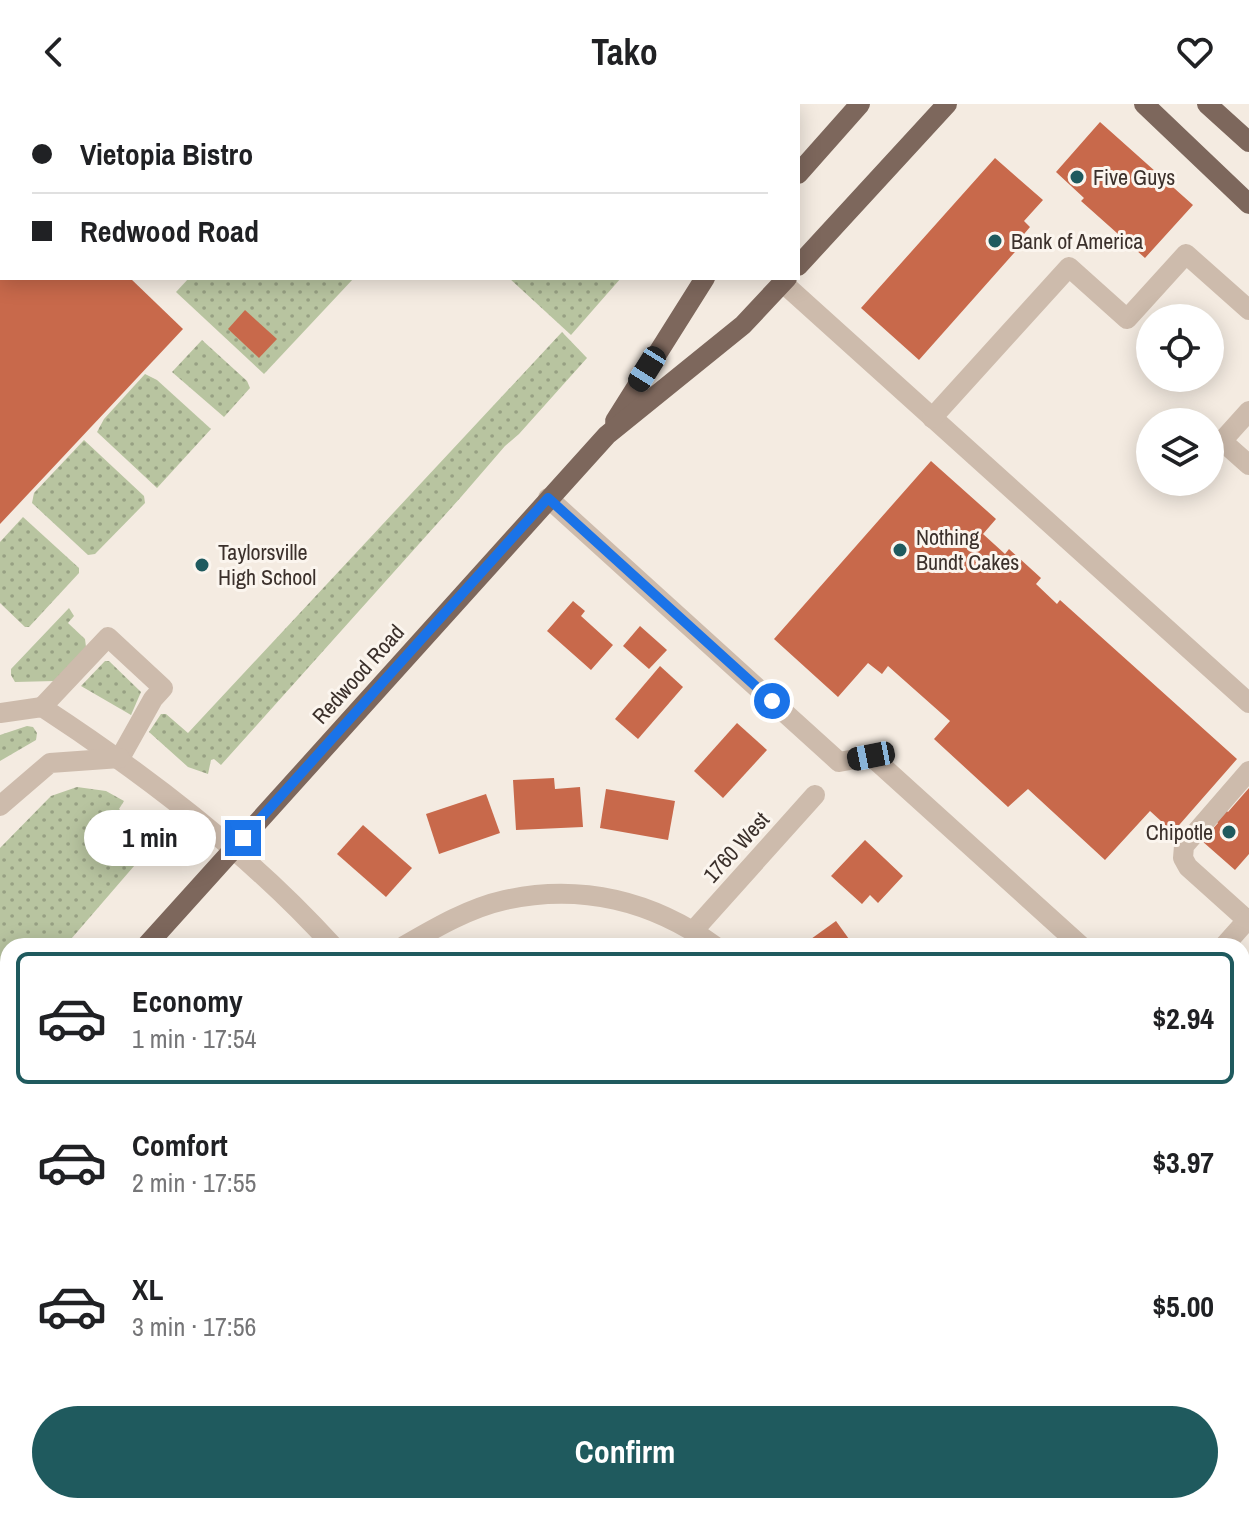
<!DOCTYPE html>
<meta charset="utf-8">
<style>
body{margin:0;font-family:"Archivo Narrow",sans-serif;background:#f6f6f6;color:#202124;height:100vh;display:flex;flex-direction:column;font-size:30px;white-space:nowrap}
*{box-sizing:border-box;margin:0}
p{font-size:26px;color:#757577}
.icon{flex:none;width:44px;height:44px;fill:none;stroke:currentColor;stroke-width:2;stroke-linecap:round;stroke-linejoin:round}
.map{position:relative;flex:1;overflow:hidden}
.panel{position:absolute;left:0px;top:834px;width:1250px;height:576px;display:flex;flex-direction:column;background:#fff;border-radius:24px 24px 0 0;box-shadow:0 4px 20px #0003}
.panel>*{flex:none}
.banner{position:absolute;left:0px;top:0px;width:800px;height:176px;box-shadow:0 4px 20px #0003;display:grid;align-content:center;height:176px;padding:0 32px;background:#fff}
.fabs{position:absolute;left:1136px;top:200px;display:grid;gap:16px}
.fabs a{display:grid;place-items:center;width:88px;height:88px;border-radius:50%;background:#fff;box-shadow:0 4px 20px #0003;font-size:40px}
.end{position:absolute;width:36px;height:36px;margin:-18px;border:10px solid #1a73e8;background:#fff;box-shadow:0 0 0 4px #fff}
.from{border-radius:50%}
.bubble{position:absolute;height:56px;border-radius:28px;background:#fff;box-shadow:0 4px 20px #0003;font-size:26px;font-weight:700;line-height:56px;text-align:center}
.car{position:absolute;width:24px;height:48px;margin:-24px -12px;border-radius:10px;box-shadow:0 0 6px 2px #0007;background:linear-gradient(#222 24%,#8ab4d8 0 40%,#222 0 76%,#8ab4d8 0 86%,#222 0)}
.banner b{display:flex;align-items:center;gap:28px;height:76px;font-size:30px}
.banner b+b{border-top:2px solid #e0e0e0}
.banner i{width:20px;height:20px;background:#202124}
ul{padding:14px 0 0;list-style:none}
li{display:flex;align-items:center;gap:24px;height:132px;margin:0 16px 12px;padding:0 16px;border:4px solid transparent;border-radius:12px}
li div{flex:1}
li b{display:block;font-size:30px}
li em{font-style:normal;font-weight:700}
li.active{border-color:#1f5a5e}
li>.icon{width:72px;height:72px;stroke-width:1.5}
.action{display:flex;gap:16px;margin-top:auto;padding:16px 32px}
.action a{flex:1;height:92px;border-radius:48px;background:#1f5a5e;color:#fff;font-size:32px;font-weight:700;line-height:92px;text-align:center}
header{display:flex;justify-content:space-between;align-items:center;height:104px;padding:0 32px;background:#fff;font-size:36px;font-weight:700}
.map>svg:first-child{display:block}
</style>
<header><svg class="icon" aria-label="back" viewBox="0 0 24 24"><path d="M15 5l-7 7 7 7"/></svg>Tako<svg class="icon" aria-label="heart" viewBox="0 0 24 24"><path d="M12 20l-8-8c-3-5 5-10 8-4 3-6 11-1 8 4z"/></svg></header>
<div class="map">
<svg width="1249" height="1410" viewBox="0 0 1249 1410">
<defs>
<pattern id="grass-dots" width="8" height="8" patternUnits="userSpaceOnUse" patternTransform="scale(2)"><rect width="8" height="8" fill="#b8c4a0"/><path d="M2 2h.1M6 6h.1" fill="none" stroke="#97a083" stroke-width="1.8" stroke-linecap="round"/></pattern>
</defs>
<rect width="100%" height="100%" fill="#f4ebe1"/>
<!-- grass -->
<g fill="url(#grass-dots)">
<path d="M315 0H773L318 2Z"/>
<path d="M189 174H354L264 270 176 188Z"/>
<path d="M509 174H621L571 231Z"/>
<path d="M562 228 587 254 519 330 505 342 461 393 221 661 214 655 211 656 208 670 188 663 149 628 161 610H166L188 629Z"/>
<path d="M202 236 247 277 250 284 224 313 172 268Z"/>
<path d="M145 270 157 276 211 325 157 384 97 328 104 315Z"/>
<path d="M84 336 144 392 145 399 95 450 88 451 32 399 34 389Z"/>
<path d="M23 413 79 464V469L29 523H25L0 499V438Z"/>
<path d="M69 504 74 512 68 519 85 535 86 543 55 577 15 578 11 571V565Z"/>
<path d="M105 557H109L141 588 131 611 81 582Z"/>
<path d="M27 622 33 623 37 629 36 636 0 657V631Z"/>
<path d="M77 683 106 687 124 697 119 705C135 719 147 724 147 747L65 842H8V905L0 914V744L51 692Z"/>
</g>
<!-- building -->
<g fill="#c8694b">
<path d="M1100 18 1193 101 1145 154 1081 97 1084 94 1056 68Z"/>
<path d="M995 54 1043 96 1024 117 1030 123 1019 136 1022 140 919 256 861 204Z"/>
<path d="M0 174H130L183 225 0 420Z"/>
<path d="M245 206 277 235 259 254 228 225Z"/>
<path d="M931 357 996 415 983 430 1005 450 1009 445 1041 474 1036 480 1057 500 1060 496 1237 655 1173 728 1150 707 1105 756 1028 685 1008 703 934 635 950 617 888 562 882 570 868 559 838 593 774 535Z"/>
<path d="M573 497 585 507 581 512 613 541 591 566 547 527Z"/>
<path d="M640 522 667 546 649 565 623 542Z"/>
<path d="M660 562 683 583 638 635 615 615Z"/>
<path d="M737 619 767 646 723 694 694 667Z"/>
<path d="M554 674 555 685 580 683 583 723 516 726 513 676Z"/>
<path d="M1249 684V750L1235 766 1202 737 1218 719 1214 715 1224 705 1228 708Z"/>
<path d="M606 685 675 697 668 736 600 724Z"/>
<path d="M486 690 500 729 439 750 426 710Z"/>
<path d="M363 721 412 764 386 793 337 750Z"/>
<path d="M865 736 903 772 878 799 870 791 862 800 831 772Z"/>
<path d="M836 817 854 842H806L804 840Z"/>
<path d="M0 1155 8 1162V1212L5 1215 0 1211Z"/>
<path d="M1249 1260V1318L1242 1312V1268Z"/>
<path d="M232 1402H287L291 1406 287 1410H241Z"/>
<path d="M494 1402H540L532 1410H502Z"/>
<path d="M814 1402H843L853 1410H807Z"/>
<path d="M1084 1402H1120L1113 1410H1092Z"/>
</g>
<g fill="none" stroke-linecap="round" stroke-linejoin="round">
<!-- minor -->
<g stroke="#cdbbac" stroke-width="20">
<path d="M782 178 1249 599"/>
<path d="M1249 307 1222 337 1249 361"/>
<path d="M932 314 1069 163 1127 215 1186 150 1249 206"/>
<path d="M548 394 839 658 871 652 1081 842"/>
<path d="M42 603 108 533 163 584 153 595 120 654"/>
<path d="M0 609 42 603C146 671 249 749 333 842"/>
<path d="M0 702 50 659 120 654"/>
<path d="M1247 816 1188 763 1183 754 1184 742 1249 667"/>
<path d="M694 826 815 691"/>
<path d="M404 842C435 824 469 804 505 796 581 779 653 797 715 842"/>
<path d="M1224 842 1249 814"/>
<path d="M1242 987 1249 993"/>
<path d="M0 1303 8 1311"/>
<path d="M0 1347 8 1338"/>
<path d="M109 1402 118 1410"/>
<path d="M675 1402 684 1410"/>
<path d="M1241 1402 1249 1410"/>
</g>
<!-- major -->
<g stroke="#7d675c" stroke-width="20">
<path d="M1144 0 1249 100"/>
<path d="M1207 0 1249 38"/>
<path d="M798 70 860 0"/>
<path d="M798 162 947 0"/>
<path d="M615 317 705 174"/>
<path d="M146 842 607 331 743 221 787 174"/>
<path d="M0 1005 8 996"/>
</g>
</g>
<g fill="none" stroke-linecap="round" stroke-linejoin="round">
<!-- route -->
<path stroke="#1a73e8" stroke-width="10" d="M243 734 548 394 772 597"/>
</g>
<!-- markers -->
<g fill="#1f5a5e" stroke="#fbf5ee" stroke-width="3">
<circle cx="1077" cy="73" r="8"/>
<circle cx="995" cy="137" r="8"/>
<circle cx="900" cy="446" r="8"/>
<circle cx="202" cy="461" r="8"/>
<circle cx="1229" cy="728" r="8"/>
</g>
<g text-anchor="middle" stroke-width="6" stroke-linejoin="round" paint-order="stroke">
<!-- poi labels -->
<g font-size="22" fill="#3b302b" stroke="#fbf5ee" text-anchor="start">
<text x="1093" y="81">Five Guys</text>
<text x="1011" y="145">Bank of America</text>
<text x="916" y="441">Nothing<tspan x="916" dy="25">Bundt Cakes</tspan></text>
<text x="218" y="456">Taylorsville<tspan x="218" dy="25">High School</tspan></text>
<text x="1213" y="736" text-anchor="end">Chipotle</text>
</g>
<!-- street labels -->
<g font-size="22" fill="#3b302b" stroke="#fbf5ee">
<text transform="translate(358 570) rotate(-48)" y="8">Redwood Road</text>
<text transform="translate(736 743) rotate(-48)" y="8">1760 West</text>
</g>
</g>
</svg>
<div class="fabs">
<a><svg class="icon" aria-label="locate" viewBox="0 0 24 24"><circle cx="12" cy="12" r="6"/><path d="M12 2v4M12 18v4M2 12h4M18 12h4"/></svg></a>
<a><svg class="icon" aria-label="layers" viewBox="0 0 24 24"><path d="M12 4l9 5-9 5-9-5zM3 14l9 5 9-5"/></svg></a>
</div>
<i class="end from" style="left:772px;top:597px"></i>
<i class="end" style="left:243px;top:734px"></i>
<div class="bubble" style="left:84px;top:706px;width:132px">1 min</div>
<i class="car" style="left:647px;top:265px;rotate:212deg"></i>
<i class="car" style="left:871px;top:652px;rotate:259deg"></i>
<div class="banner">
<b><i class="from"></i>Vietopia Bistro</b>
<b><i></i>Redwood Road</b>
</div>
<section class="panel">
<ul>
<li class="active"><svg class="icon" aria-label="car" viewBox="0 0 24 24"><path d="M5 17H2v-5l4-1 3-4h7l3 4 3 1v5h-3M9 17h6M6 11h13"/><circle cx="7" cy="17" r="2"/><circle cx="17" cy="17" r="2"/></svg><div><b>Economy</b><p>1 min · 17:54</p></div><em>$2.94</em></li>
<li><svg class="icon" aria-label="car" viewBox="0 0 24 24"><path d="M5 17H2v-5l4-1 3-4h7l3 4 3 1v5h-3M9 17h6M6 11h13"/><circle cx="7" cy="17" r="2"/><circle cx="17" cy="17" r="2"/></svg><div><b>Comfort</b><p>2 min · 17:55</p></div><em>$3.97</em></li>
<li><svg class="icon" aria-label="car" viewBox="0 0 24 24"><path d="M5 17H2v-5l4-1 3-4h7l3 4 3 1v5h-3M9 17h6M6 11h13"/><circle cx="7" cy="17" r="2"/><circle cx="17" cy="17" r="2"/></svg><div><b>XL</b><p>3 min · 17:56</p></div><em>$5.00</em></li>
</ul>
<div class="action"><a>Confirm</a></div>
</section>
</div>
